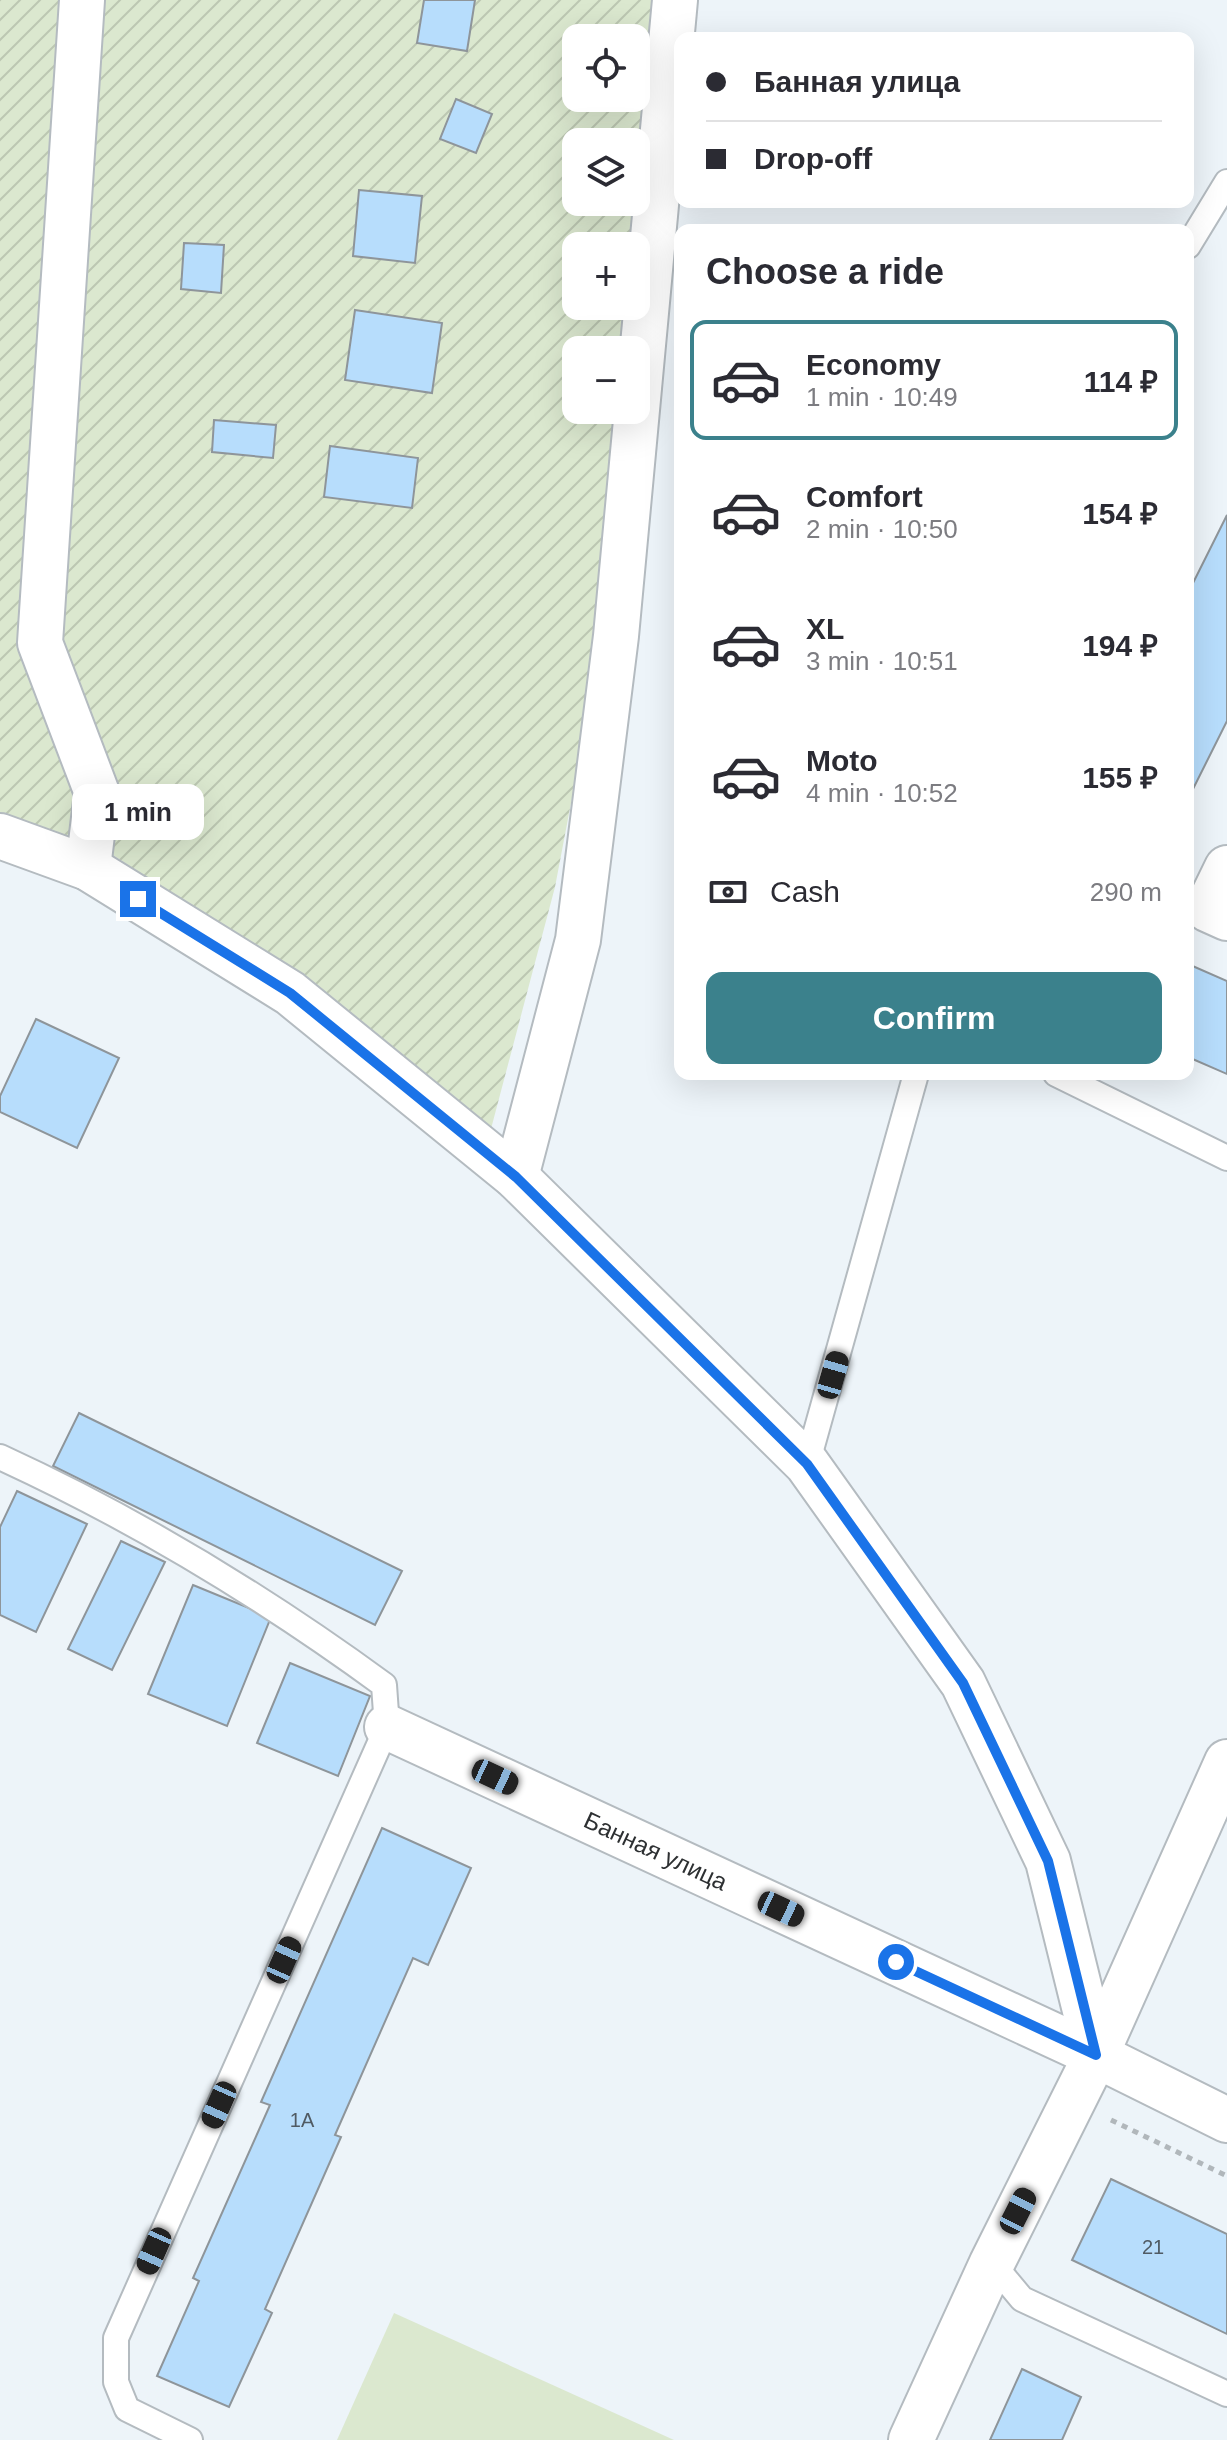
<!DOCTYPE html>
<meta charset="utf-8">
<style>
body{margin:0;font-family:Arial,sans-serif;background:#f7f7f7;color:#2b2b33;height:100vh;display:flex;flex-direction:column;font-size:30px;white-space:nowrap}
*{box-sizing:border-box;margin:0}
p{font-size:26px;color:#7c7c81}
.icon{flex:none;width:44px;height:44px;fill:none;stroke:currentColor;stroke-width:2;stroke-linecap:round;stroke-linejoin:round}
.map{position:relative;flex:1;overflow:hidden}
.side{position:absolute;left:674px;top:224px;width:520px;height:856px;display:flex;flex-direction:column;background:#fff;border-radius:16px;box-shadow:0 8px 32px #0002}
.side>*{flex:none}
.guide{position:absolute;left:674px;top:32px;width:520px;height:176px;border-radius:16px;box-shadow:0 8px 32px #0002;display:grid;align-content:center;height:176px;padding:0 32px;background:#fff}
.fabs{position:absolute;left:562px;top:24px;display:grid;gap:16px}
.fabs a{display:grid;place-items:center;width:88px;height:88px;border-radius:16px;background:#fff;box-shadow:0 8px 32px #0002;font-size:40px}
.end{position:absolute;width:36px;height:36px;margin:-18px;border:10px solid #1a73e8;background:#fff;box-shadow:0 0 0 4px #fff}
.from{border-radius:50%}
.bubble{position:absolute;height:56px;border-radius:16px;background:#fff;box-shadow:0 8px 32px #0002;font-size:26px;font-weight:800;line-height:56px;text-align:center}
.car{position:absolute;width:24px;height:48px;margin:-24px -12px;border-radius:10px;box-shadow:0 0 6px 2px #0007;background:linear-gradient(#222 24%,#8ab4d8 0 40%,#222 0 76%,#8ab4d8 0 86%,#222 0)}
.guide b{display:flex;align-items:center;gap:28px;height:76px;font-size:30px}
.guide b+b{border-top:2px solid #e1e1e2}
.guide i{width:20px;height:20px;background:#2b2b33}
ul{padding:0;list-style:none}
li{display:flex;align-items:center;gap:24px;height:120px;margin:0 16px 12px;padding:0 16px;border:4px solid transparent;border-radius:16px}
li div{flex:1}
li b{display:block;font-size:30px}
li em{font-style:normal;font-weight:800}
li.current{border-color:#3b818c}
li>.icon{width:72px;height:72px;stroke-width:1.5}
h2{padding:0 32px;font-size:36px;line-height:96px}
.pay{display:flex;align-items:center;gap:20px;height:88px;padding:0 32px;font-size:30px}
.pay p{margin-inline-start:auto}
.cta{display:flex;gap:16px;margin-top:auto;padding:16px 32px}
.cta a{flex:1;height:92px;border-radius:16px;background:#3b818c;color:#fff;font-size:32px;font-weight:800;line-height:92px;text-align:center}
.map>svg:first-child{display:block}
</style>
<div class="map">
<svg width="1227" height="2440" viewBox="0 0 1227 2440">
<defs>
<pattern id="garden-furrows" width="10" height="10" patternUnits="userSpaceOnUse" patternTransform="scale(2)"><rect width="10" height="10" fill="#dbe8cf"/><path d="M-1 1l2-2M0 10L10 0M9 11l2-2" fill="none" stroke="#bcc7b2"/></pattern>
</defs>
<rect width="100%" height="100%" fill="#edf4f9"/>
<!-- park -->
<path fill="#dbe8cf" d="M394 2313 674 2440H337Z"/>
<!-- garden -->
<path fill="url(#garden-furrows)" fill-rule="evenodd" d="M0 0H657L636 197V142H576V202H635L631 246H576V306H625L622 350H576V410H618L604 630 555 887 487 1144 304 980 93 842 0 822ZM576 38H636V98H576Z"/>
<!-- building -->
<g fill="#b7ddfc" stroke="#8e959a" stroke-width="2">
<path d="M424 0H475L467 51 417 43Z"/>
<path d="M456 99 492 114 476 153 440 139Z"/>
<path d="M359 190 422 196 415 263 353 256Z"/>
<path d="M184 243 224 245 221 293 181 289Z"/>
<path d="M355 310 442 323 432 393 345 380Z"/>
<path d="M214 420 276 425 273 458 212 452Z"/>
<path d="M330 446 418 458 412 508 324 497Z"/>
<path d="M1227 515V721L1188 799V593Z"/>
<path d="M1188 964 1227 981V1074L1188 1057Z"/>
<path d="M36 1019 119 1058 77 1148 0 1112V1096Z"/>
<path d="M79 1413 402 1571 375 1625 53 1466Z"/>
<path d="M17 1491 87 1524 36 1632 0 1615V1527Z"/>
<path d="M121 1541 165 1562 112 1670 68 1649Z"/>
<path d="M193 1585 271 1617 227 1726 148 1694Z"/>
<path d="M290 1663 370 1696 338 1776 257 1743Z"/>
<path d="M382 1828 471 1868 428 1965 413 1958 335 2135 341 2137 265 2309 272 2313 229 2407 157 2376 199 2281 193 2278 270 2105 261 2102Z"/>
<path d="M1111 2179 1227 2234V2334L1072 2260Z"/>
<path d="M1022 2369 1081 2397 1062 2440H990Z"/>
</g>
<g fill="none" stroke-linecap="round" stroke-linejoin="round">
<defs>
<g id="lane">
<path d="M1188 246 1227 182"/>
<path d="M1056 1074 1227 1158"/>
<path d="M0 1457C135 1519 265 1598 384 1685L387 1727 116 2338V2382L127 2409 190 2440"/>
<path d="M807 1464 916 1074"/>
<path d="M992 2263 1022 2299 1227 2394"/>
</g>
<g id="street">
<path d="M82 0 40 643 97 793 88 868"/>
<path d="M0 836 88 868 290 993 516 1177 807 1464 963 1683 1048 1861 1096 2055"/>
<path d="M1227 868 1207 909 1227 918"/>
<path d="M516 1177 578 940 616 636 675 0"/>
<path id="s1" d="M387 1727 1096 2055 1227 2120"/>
<path d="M911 2440 992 2263 1096 2055 1227 1762"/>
</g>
</defs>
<!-- lane casing -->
<use href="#lane" stroke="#b4bbc0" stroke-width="28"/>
<!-- street casing -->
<use href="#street" stroke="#b4bbc0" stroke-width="48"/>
<!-- path -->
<path stroke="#b1b7bb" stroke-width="5" stroke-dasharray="6 6" stroke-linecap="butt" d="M1111 2120 1227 2176"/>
<!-- lane -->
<use href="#lane" stroke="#fff" stroke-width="24"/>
<!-- street -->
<use href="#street" stroke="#fff" stroke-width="44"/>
</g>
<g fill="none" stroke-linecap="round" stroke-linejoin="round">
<!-- route -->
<path stroke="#1a73e8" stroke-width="10" d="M138 899 290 993 516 1177 807 1464 963 1683 1048 1861 1096 2055 896 1962"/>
</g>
<g text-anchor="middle" stroke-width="7" stroke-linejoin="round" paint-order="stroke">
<!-- number labels -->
<g font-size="20" fill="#505b64">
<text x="302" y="2127">1А</text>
<text x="1153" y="2254">21</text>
</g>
<!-- street labels -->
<g font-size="24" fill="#2d3032" stroke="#edf4f9">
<text dy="8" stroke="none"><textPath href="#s1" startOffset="296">Банная улица</textPath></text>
</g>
</g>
</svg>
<div class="fabs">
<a><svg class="icon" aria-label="locate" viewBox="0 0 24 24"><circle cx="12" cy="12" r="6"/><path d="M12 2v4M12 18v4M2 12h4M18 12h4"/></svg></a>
<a><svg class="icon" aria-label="layers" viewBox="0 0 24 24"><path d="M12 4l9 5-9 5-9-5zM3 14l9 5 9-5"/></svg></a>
<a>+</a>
<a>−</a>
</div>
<i class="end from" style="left:896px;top:1962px"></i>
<i class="end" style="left:138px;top:899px"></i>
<div class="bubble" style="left:72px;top:784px;width:132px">1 min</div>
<i class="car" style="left:833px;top:1375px;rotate:16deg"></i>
<i class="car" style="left:495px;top:1777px;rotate:115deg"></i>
<i class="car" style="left:781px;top:1909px;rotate:115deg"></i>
<i class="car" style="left:284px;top:1960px;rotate:24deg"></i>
<i class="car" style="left:219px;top:2105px;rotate:204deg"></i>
<i class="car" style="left:1018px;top:2211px;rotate:27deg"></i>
<i class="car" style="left:154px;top:2251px;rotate:204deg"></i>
<div class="guide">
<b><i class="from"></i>Банная улица</b>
<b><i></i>Drop-off</b>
</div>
<section class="side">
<h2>Choose a ride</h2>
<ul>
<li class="current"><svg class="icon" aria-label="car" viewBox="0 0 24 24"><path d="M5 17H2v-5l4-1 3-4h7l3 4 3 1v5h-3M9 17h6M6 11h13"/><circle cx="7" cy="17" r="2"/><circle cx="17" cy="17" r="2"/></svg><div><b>Economy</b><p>1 min · 10:49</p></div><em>114 ₽</em></li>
<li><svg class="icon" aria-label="car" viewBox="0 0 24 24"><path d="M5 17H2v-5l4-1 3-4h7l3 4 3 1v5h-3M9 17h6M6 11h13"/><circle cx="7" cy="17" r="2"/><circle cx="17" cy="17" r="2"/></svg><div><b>Comfort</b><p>2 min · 10:50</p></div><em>154 ₽</em></li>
<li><svg class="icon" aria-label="car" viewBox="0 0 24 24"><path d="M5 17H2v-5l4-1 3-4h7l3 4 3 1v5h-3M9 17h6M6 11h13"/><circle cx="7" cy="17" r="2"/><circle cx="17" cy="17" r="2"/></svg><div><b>XL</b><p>3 min · 10:51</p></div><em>194 ₽</em></li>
<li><svg class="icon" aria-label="car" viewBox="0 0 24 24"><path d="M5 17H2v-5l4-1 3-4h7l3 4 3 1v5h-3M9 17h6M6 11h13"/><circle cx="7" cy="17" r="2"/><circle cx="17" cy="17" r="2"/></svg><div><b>Moto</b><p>4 min · 10:52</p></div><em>155 ₽</em></li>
</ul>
<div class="pay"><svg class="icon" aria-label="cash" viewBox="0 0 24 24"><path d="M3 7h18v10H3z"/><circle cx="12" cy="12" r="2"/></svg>Cash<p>290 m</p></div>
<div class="cta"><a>Confirm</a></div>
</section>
</div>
